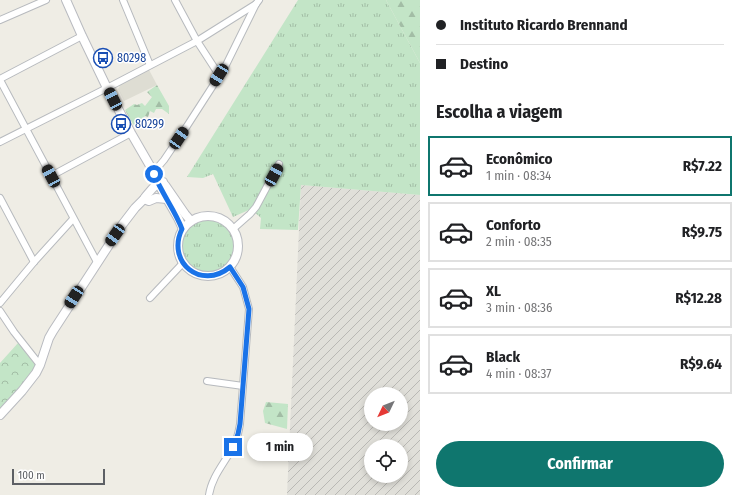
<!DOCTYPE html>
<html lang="pt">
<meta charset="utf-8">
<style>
body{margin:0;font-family:"Fira Sans Condensed",sans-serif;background:#f2f2f2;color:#202124;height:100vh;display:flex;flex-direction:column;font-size:15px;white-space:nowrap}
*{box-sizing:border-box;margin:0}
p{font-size:13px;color:#757577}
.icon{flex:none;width:22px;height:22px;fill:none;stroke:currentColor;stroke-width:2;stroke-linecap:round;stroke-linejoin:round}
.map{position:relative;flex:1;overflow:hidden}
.details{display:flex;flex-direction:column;background:#fff;width:320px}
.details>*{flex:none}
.top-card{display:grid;align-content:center;height:88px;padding:0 16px;background:#fff}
.needle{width:26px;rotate:227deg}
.buttons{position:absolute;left:364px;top:387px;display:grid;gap:8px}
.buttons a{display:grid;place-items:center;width:44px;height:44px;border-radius:50%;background:#fff;box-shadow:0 2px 6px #0003;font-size:20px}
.scale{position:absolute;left:12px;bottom:10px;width:93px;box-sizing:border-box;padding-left:4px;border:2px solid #5d6065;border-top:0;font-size:11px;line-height:14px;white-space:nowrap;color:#5d6065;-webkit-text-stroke:3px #fff;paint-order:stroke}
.end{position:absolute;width:18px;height:18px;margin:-9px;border:5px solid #1a73e8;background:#fff;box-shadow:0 0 0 2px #fff}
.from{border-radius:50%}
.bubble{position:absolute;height:28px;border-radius:14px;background:#fff;box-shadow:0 2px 6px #0003;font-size:13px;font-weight:700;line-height:28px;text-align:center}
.car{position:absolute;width:12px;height:24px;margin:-12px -6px;border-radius:5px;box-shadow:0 0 3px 1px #0007;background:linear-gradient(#222 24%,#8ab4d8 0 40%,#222 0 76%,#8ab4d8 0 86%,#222 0)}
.top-card b{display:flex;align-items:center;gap:14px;height:38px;font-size:15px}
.top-card b+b{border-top:1px solid #e0e0e0}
.top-card i{width:10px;height:10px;background:#202124}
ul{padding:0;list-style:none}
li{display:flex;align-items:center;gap:12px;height:60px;margin:0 8px 6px;padding:0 8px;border:2px solid #e0e0e0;border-radius:0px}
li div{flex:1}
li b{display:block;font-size:15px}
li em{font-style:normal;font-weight:700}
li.selected{border-color:#0f766e}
li>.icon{width:36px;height:36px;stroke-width:1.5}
h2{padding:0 16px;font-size:18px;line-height:48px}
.cta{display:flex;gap:8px;margin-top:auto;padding:8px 16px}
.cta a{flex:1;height:46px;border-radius:24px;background:#0f766e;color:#fff;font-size:16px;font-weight:700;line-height:46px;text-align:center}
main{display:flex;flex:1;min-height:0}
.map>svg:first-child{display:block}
</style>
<main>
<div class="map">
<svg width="420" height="495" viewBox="0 0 420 495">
<defs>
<pattern id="industrial-furrows" width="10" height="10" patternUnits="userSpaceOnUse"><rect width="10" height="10" fill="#e0dfd9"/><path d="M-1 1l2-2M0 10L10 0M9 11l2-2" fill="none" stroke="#b9b8b4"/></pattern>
<pattern id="grass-tufts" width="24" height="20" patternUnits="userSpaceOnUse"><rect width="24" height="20" fill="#c3e5c7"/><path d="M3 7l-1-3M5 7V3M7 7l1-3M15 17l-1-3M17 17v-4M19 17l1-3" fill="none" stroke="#a2bda5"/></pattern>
<pattern id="forest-firs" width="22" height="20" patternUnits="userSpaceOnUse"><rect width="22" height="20" fill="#c3e5c7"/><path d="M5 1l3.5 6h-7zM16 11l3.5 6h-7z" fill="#a2bda5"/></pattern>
<pattern id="park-crowns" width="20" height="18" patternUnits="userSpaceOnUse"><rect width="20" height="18" fill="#c3e5c7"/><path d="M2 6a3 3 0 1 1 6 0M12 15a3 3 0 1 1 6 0" fill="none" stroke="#a2bda5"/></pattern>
</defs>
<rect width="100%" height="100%" fill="#efede5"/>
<!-- industrial -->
<path fill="url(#industrial-furrows)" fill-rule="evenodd" d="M301 185 420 195V495H287ZM371 394H401V424H371ZM371 446H401V476H371Z"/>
<!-- education -->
<path fill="#deddd3" d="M148 68 157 85 124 101 118 89 122 82Z"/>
<!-- grass -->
<g fill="url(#grass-tufts)">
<path d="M298 0H386L420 63V195L301 185 298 230 260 229 261 218 251 209 233 217 213 174 203 178 187 177Z"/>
<circle cx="208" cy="246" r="26"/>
</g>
<!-- forest -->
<g fill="url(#forest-firs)">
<path d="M386 0H420V63Z"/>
<path d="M157 85 169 106V114L162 109H156L154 113 150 111 148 117 145 116 135 126 133 124 125 110 134 104 137 105 142 103 145 106 152 97 147 92Z"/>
<path d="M266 402 288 404 287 429 265 423 263 411Z"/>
</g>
<!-- park -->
<path fill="url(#park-crowns)" d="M18 343 37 367 0 412V363Z"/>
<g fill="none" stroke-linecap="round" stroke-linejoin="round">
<defs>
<g id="street">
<path d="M123 0 150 65"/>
<path d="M175 0 197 41 219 75"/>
<path d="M0 20 46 0"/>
<path d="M0 79 82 36"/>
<path d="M0 80 97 262"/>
<path d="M0 142 107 88 197 41 256 4"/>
<path d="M153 171 158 167 164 160 187 126 225 67 256 4 259 0"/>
<path d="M51 176 131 133"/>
<path d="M0 198 34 262"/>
<path d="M233 229 250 214 256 207 279 164"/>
<path d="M150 298 183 263"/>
<path d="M0 303 34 262 73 219"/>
<path d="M0 311 14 332 40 365"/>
<path d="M207 381 243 386"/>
<path d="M209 495C212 474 229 459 236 440 238 435 239 430 240 424L249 309 243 287 230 267"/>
</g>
<g id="secondary">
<path d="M66 0 82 36 107 88 131 133 153 171 158 183 178 218 183 229"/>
<path d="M165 185 185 214 191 221"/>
<path d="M144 199 149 201 156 198 167 199"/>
<circle cx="208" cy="246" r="30"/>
<path d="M0 415 22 391 36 373 40 365 49 338 53 331 122 225 135 208 144 199 146 196 152 189 158 183 163 182"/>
</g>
</defs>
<!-- street casing -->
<use href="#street" stroke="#b7babe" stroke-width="8"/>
<!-- secondary casing -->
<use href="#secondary" stroke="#b9bbc0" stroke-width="10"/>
<!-- street -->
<use href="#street" stroke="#fff" stroke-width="6"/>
<!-- secondary -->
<use href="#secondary" stroke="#fff" stroke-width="8"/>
</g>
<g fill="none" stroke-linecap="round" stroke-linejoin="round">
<!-- route -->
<path stroke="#1a73e8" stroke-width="5" d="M154 174C162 194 175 210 182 229 166 262 201 291 230 267L243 287 249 309 240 424 238 434 233 447"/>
</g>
<!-- icons -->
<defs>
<symbol id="bus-ring" viewBox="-11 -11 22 22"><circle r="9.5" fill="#fff" stroke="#1a4fb4" stroke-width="1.5"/><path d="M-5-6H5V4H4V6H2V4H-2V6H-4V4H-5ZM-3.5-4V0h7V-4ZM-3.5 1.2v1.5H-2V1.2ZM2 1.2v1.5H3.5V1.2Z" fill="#1a4fb4"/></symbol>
</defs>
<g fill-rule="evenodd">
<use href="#bus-ring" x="92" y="47" width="22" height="22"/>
<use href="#bus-ring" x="110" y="113" width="22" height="22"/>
</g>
<g text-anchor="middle" stroke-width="3" stroke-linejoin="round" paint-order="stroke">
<!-- transit labels -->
<g font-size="12" fill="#164399" stroke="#fff" text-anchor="start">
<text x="117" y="62">80298</text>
<text x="135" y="128">80299</text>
</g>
</g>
</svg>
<div class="buttons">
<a><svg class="needle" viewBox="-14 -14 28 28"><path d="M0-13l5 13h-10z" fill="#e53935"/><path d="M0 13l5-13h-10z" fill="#757577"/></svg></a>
<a><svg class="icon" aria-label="locate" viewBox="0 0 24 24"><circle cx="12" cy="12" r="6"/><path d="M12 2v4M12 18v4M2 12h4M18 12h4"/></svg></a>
</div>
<div class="scale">100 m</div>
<i class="end from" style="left:154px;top:174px"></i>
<i class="end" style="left:233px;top:447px"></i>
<div class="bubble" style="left:247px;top:433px;width:66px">1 min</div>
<i class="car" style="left:219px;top:75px;rotate:212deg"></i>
<i class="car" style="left:113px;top:99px;rotate:333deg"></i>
<i class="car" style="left:179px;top:138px;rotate:34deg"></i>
<i class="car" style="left:274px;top:175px;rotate:29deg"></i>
<i class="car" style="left:51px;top:176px;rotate:332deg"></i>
<i class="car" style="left:115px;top:235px;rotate:215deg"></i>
<i class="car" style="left:74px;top:297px;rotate:213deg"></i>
</div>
<section class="details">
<div class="top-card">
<b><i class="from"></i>Instituto Ricardo Brennand</b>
<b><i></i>Destino</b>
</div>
<h2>Escolha a viagem</h2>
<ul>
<li class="selected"><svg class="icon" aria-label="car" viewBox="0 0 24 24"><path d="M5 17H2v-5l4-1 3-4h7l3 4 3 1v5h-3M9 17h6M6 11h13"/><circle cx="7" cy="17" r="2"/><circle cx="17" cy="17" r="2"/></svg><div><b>Econômico</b><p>1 min · 08:34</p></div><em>R$7.22</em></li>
<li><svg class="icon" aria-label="car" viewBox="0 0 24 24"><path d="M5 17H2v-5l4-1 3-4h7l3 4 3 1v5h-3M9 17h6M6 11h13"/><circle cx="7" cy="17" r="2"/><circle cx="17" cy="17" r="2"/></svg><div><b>Conforto</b><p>2 min · 08:35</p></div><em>R$9.75</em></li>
<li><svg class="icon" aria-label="car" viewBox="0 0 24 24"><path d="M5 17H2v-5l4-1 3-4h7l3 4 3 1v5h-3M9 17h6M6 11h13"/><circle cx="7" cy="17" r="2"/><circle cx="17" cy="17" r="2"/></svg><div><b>XL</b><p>3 min · 08:36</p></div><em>R$12.28</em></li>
<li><svg class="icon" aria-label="car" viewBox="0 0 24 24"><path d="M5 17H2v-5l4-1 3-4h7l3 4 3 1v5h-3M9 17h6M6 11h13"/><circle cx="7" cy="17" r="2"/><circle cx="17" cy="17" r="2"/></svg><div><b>Black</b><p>4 min · 08:37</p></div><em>R$9.64</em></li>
</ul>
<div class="cta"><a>Confirmar</a></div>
</section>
</main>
